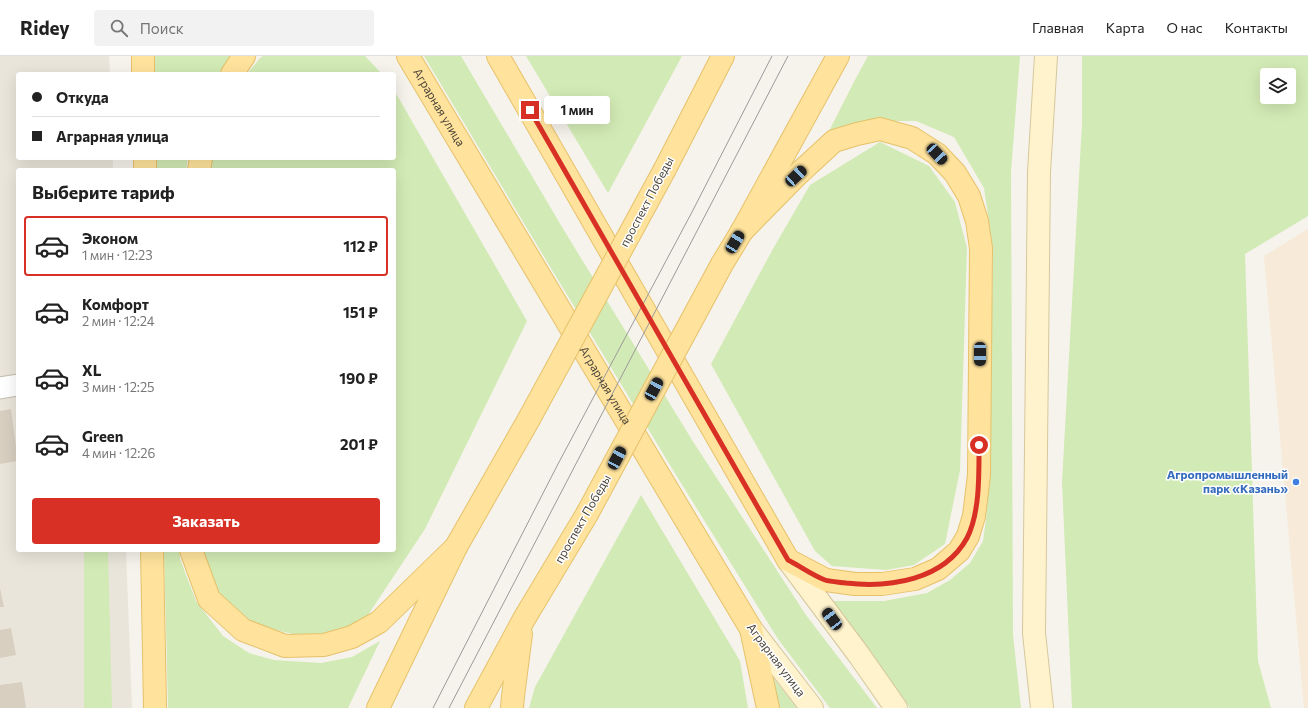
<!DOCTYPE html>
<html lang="ru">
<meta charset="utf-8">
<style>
body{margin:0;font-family:Commissioner,sans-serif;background:#f2f2f2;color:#222;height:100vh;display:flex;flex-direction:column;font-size:15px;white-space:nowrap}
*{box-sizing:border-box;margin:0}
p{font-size:13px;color:#767676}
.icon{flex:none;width:22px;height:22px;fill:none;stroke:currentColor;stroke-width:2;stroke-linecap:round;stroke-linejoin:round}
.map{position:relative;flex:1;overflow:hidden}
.sheet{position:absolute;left:16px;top:112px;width:380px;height:384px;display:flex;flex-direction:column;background:#fff;border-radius:4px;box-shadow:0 4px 16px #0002}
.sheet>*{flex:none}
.top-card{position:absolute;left:16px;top:16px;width:380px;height:88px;border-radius:4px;box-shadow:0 4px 16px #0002;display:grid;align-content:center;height:88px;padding:0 16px;background:#fff}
.tools{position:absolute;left:1260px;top:12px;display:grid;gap:8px}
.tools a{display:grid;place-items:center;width:36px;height:36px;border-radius:4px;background:#fff;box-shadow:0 4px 16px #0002;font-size:20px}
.end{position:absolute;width:18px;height:18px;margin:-9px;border:5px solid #d93025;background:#fff;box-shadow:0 0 0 2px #fff}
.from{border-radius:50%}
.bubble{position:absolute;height:28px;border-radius:4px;background:#fff;box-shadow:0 4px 16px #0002;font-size:13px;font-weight:700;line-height:28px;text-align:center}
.car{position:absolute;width:12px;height:24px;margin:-12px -6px;border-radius:5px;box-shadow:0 0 3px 1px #0007;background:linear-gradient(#222 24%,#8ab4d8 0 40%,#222 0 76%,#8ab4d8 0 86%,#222 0)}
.top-card b{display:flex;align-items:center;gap:14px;height:38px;font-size:15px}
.top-card b+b{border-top:1px solid #e0e0e0}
.top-card i{width:10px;height:10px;background:#222}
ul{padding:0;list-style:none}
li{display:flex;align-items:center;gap:12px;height:60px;margin:0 8px 6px;padding:0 8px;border:2px solid transparent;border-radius:4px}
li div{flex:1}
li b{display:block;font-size:15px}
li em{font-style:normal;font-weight:700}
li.on{border-color:#d93025}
li>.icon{width:36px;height:36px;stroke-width:1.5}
h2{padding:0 16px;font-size:18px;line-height:48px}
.action{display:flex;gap:8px;margin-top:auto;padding:8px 16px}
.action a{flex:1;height:46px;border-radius:4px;background:#d93025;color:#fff;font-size:16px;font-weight:700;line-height:46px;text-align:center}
header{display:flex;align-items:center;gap:24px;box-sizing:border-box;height:56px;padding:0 20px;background:#fff;border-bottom:1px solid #e0e0e0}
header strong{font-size:19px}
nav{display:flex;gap:22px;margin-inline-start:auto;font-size:14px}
.search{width:280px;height:36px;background:#f2f2f2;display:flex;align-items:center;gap:10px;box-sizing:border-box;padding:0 14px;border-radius:4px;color:#767676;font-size:15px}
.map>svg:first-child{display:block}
</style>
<header>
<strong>Ridey</strong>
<div class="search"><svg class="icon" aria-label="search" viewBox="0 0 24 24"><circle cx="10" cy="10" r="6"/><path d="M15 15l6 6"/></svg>Поиск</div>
<nav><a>Главная</a><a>Карта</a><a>О нас</a><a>Контакты</a></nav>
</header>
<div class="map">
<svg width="1308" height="652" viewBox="0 0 1308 652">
<rect width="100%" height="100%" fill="#f6f3ec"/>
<!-- residential -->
<path fill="#eae5da" d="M0 0H109L110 18H18V102H113V114H18V494H126L132 652H0Z"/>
<!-- commercial -->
<path fill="#f7ead8" d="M1308 173V652H1304L1264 200Z"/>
<!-- green -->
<g fill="#d2eab5" fill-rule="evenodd">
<path d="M151 0H234L220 18H151Z"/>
<path d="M263 0H365L382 18H247L260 2Z"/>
<path d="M424 0H461L562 171 692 384 806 559 877 652H830L778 583 676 419 546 204Z"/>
<path d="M526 0H682L608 137Z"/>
<path d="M868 0H1020L1011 116 1013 579 1021 652H910L831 545H884L927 537 950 524 970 507 983 485 986 464 989 416 993 193 984 132 954 81 916 65H876L829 75 856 22Z"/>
<path d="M1082 0H1308V160L1245 198 1258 605 1271 652H1072L1062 426 1082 67ZM1267 19H1289V41H1267Z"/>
<path d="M394 34 527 265 425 473 368 559 338 576 297 579 255 569 219 539 203 494H394V114H207L211 102H394Z"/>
<path d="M880 86 929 110 955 146 967 192 960 414 945 488 914 509 886 514 832 510 815 495 711 308 774 191 810 129Z"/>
<path d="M154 102H188L186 114H154Z"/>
<path d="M641 439 740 605 748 652H529L535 631Z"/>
<path d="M84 494H108L112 652H84Z"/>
<path d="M164 494H180V503L196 545 223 580 249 597 274 604 321 607 352 601 380 585 348 652H168Z"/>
<path d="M774 623 797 652H779Z"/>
</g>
<!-- building -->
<g fill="#d8cfc1">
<path d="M11 353 18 405 0 408V355Z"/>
<path d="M0 532 4 551H0Z"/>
<path d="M11 572 16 599 0 602V574Z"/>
<path d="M22 626 26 652H0V629Z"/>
</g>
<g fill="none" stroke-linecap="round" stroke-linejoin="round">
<defs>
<path id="street" d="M0 332 18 329"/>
<g id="secondary">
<path d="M788 504 859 599 896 652"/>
<path d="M751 573 812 652"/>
<path d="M1042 652 1034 577 1039 116 1046 0"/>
</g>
<g id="primary">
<path d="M143 0V18"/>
<path id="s1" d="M408 0 751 573 768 652"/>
<path d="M498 0 788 504 826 524 855 528H882L915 523 938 513 959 495 968 480 974 460 979 419 981 192 977 165 969 140 955 117 937 98 912 82 880 73 857 78 834 85 796 120 742 175"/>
<path d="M232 18 244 0"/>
<path d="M145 102V114"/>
<path d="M665 113 723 0"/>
<path d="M199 114 201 102"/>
<path d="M722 208 742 175 838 0"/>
<path d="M152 494 155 652"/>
<path d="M191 494 209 543 243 574 285 590 324 589 352 581 379 566 456 491"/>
<path d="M378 652 456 491 529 363"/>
<path d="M476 652 524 563 587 458"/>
<path d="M512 652 513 640 521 578"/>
</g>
</defs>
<!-- street casing -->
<use href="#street" stroke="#c2bbae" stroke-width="23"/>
<!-- secondary casing -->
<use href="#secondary" stroke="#d6c79b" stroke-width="24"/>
<!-- primary casing -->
<use href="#primary" stroke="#e6c16a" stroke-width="24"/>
<!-- street -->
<use href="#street" stroke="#fff" stroke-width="21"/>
<!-- secondary -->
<use href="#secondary" stroke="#fff3cd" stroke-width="22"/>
<!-- primary -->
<use href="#primary" stroke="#ffe39c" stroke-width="22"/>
<!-- tram -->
<g stroke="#9a9a9a" stroke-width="1">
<path d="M433 652 558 408 692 156 772 0"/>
<path d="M449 652 788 0"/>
</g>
<defs>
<g id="primary-bridge">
<path d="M529 363 665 113"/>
<path d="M587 458 722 208"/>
</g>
</defs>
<!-- primary-bridge casing -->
<use href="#primary-bridge" stroke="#e6c16a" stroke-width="24" stroke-linecap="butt"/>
<!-- primary-bridge -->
<use href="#primary-bridge" stroke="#ffe39c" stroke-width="22"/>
</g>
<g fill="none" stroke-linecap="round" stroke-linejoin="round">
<!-- route -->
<path stroke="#d93025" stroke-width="5" d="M530 54 788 504C800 510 812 519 825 524 831 526 840 526 846 527 890 532 944 524 967 482 980 457 979 417 979 389"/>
</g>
<!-- markers -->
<circle fill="#3f7fe0" stroke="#fff" stroke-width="1.5" cx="1296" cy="426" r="4"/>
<g text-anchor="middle" stroke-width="3" stroke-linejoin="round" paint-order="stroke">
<!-- street labels -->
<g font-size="12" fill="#4b4439" stroke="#fff">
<text dy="4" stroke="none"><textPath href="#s1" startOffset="60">Аграрная улица</textPath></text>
<text transform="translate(647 146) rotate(-62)" y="4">проспект Победы</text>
<text dy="4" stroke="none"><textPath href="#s1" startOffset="384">Аграрная улица</textPath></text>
<text transform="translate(583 463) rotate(-60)" y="4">проспект Победы</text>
<text transform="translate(776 604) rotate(53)" y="4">Аграрная улица</text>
</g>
<!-- shop labels -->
<g font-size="12" font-weight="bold" fill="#366cbe" stroke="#fff" text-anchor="end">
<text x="1288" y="423">Агропромышленный<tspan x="1288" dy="14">парк «Казань»</tspan></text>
</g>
</g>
</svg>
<div class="tools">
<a><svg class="icon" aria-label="layers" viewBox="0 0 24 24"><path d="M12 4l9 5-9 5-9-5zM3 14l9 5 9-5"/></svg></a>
</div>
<i class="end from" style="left:979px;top:389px"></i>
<i class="end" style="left:530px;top:54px"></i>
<div class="bubble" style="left:544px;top:40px;width:66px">1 мин</div>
<i class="car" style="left:937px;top:98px;rotate:137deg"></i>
<i class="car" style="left:796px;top:120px;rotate:47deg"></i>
<i class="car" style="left:735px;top:186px;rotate:31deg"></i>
<i class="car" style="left:980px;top:298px;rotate:180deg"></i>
<i class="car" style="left:654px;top:333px;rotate:28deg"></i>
<i class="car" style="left:617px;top:402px;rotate:28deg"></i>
<i class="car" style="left:832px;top:563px;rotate:323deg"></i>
<div class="top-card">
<b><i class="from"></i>Откуда</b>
<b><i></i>Аграрная улица</b>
</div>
<section class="sheet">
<h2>Выберите тариф</h2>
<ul>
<li class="on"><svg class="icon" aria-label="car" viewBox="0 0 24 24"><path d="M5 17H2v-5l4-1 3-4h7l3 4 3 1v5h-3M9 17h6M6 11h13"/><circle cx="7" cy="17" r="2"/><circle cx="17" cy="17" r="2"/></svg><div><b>Эконом</b><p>1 мин · 12:23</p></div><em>112 ₽</em></li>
<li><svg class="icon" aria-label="car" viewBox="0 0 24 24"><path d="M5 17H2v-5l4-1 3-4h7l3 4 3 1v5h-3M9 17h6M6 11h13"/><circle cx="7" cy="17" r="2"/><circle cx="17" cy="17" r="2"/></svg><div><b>Комфорт</b><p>2 мин · 12:24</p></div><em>151 ₽</em></li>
<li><svg class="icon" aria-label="car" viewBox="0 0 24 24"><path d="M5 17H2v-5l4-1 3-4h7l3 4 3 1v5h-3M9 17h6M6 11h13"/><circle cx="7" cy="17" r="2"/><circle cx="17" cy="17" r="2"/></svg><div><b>XL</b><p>3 мин · 12:25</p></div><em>190 ₽</em></li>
<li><svg class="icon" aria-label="car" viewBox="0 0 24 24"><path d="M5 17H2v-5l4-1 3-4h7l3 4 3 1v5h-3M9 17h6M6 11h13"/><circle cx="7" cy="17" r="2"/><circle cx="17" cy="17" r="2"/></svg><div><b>Green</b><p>4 мин · 12:26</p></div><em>201 ₽</em></li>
</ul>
<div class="action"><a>Заказать</a></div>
</section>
</div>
